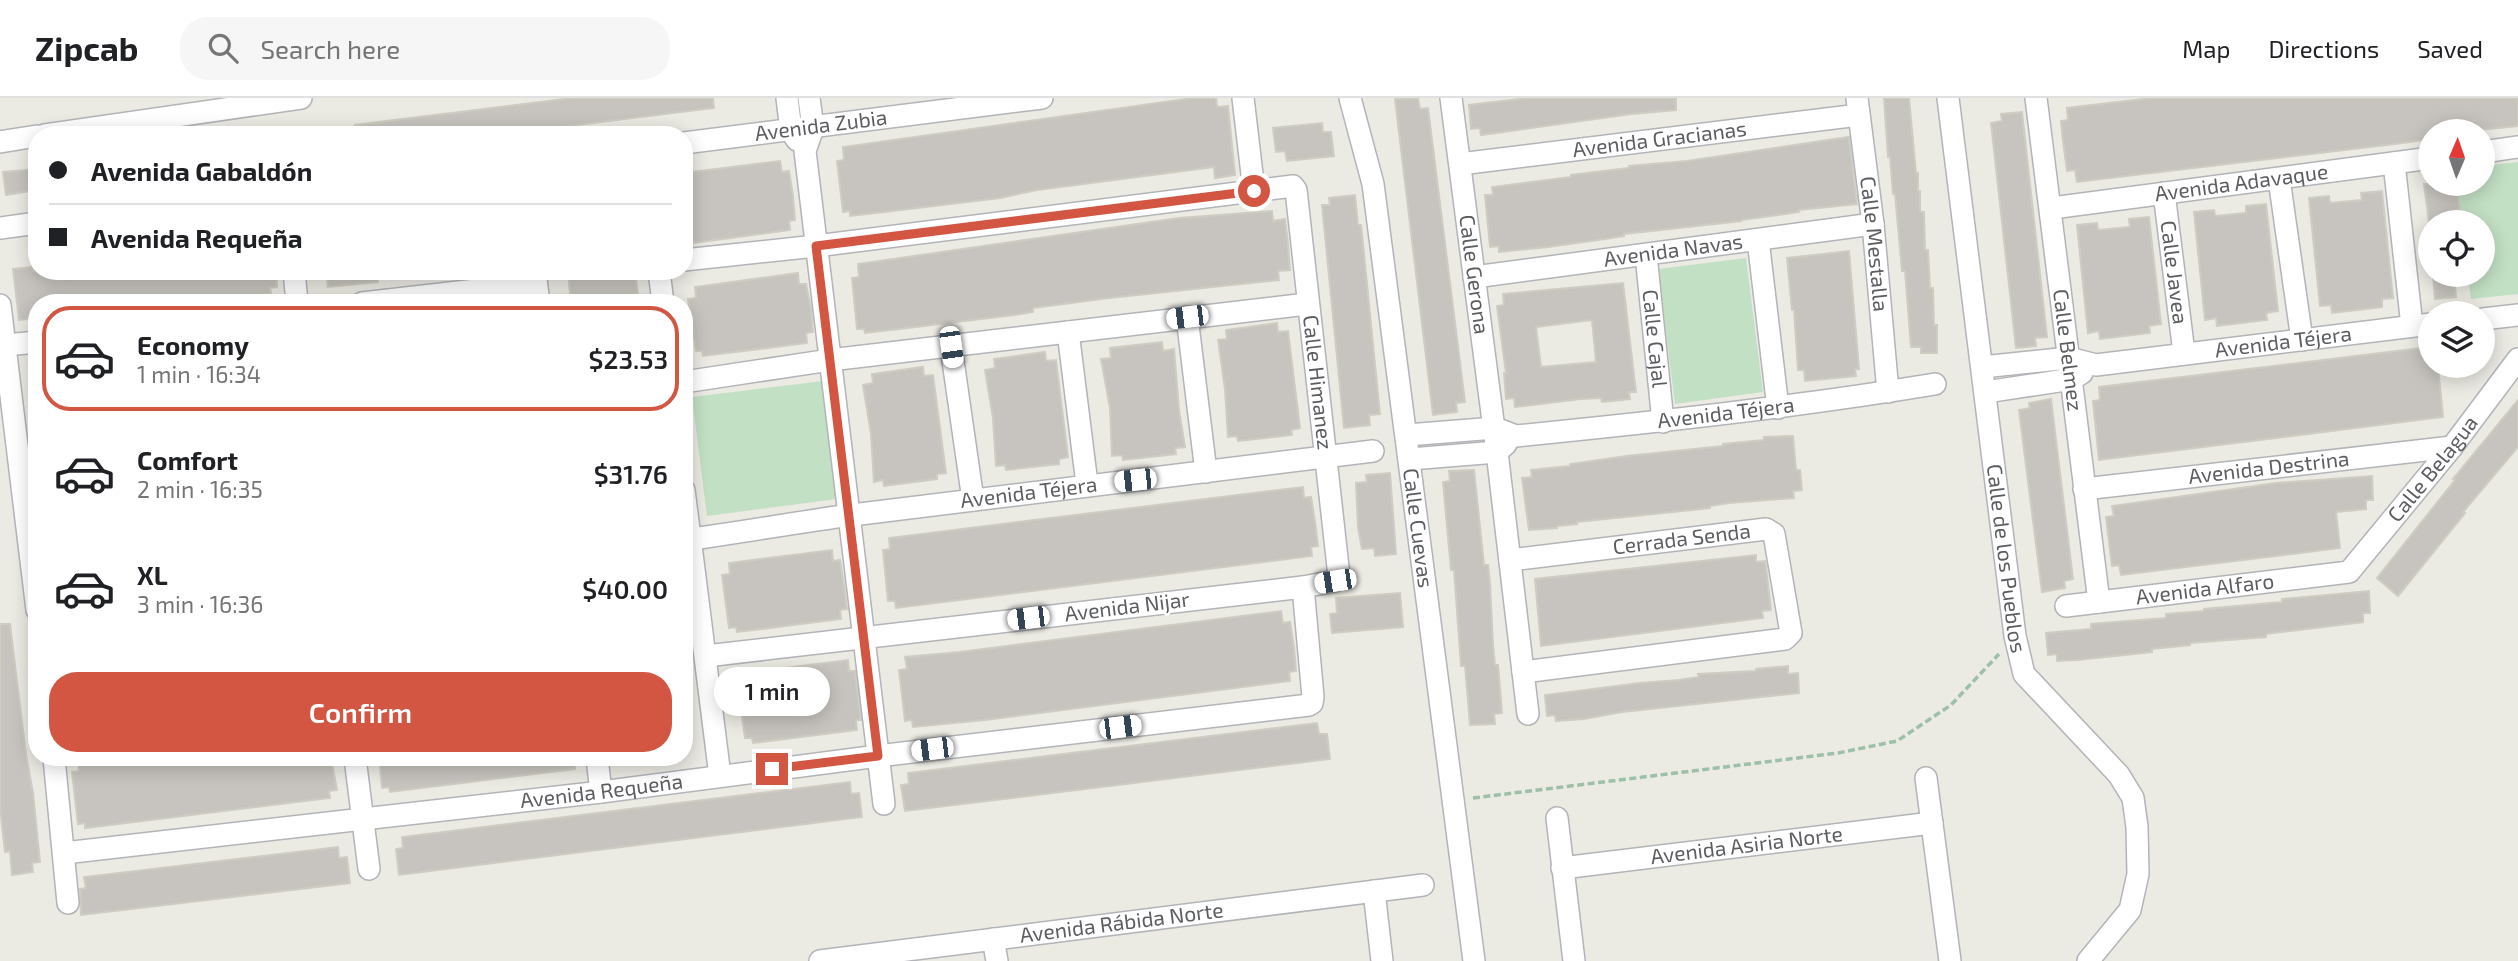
<!DOCTYPE html>
<meta charset="utf-8">
<style>
body{margin:0;font-family:"Exo 2",sans-serif;background:#f6f6f6;color:#202124;height:100vh;display:flex;flex-direction:column;font-size:26px;white-space:nowrap}
*{box-sizing:border-box;margin:0}
p{font-size:23px;color:#757577}
.icon{flex:none;width:38px;height:38px;fill:none;stroke:currentColor;stroke-width:2;stroke-linecap:round;stroke-linejoin:round}
.map{position:relative;flex:1;overflow:hidden}
.side{position:absolute;left:28px;top:196px;width:665px;height:472px;display:flex;flex-direction:column;background:#fff;border-radius:28px;box-shadow:0 4px 18px #0003}
.side>*{flex:none}
.guide{position:absolute;left:28px;top:28px;width:665px;height:154px;border-radius:28px;box-shadow:0 4px 18px #0003;display:grid;align-content:center;height:154px;padding:0 21px;background:#fff}
.needle{width:46px;rotate:2deg}
.fabs{position:absolute;left:2418px;top:21px;display:grid;gap:14px}
.fabs a{display:grid;place-items:center;width:77px;height:77px;border-radius:50%;background:#fff;box-shadow:0 4px 18px #0003;font-size:35px}
.end{position:absolute;width:32px;height:32px;margin:-16px;border:9px solid #d25642;background:#fff;box-shadow:0 0 0 4px #fff}
.from{border-radius:50%}
.bubble{position:absolute;height:49px;border-radius:24px;background:#fff;box-shadow:0 4px 18px #0003;font-size:23px;font-weight:600;line-height:49px;text-align:center}
.car{position:absolute;width:21px;height:42px;margin:-21px -10px;border-radius:9px;box-shadow:0 0 5px 2px #0007;background:linear-gradient(#fff 24%,#345 0 40%,#fff 0 76%,#345 0 86%,#fff 0)}
.guide b{display:flex;align-items:center;gap:24px;height:66px;font-size:26px}
.guide b+b{border-top:2px solid #e0e0e0}
.guide i{width:18px;height:18px;background:#202124}
ul{padding:12px 0 0;list-style:none}
li{display:flex;align-items:center;gap:21px;height:105px;margin:0 14px 10px;padding:0 7px;border:4px solid transparent;border-radius:28px}
li div{flex:1}
li b{display:block;font-size:26px}
li em{font-style:normal;font-weight:600}
li.selected{border-color:#d25642}
li>.icon{width:63px;height:63px;stroke-width:1.5}
.button{display:flex;gap:14px;margin-top:auto;padding:14px 21px}
.button a{flex:1;height:80px;border-radius:28px;background:#d25642;color:#fff;font-size:28px;font-weight:600;line-height:80px;text-align:center}
header{display:flex;align-items:center;gap:42px;box-sizing:border-box;height:98px;padding:0 35px;background:#fff;border-bottom:2px solid #e0e0e0}
header strong{font-size:33px}
nav{display:flex;gap:38px;margin-inline-start:auto;font-size:24px}
.search{width:490px;height:63px;background:#f6f6f6;display:flex;align-items:center;gap:18px;box-sizing:border-box;padding:0 24px;border-radius:28px;color:#757577;font-size:26px}
.map>svg:first-child{display:block}
</style>
<header>
<strong>Zipcab</strong>
<div class="search"><svg class="icon" aria-label="search" viewBox="0 0 24 24"><circle cx="10" cy="10" r="6"/><path d="M15 15l6 6"/></svg>Search here</div>
<nav><a>Map</a><a>Directions</a><a>Saved</a></nav>
</header>
<div class="map">
<svg width="2518" height="863" viewBox="0 0 2518 863">
<rect width="100%" height="100%" fill="#ebeae3"/>
<!-- green -->
<g fill="#c2e0c4">
<path d="M2518 64V196L2471 201 2468 177H2483V124H2462L2457 86H2483V68Z"/>
<path d="M1746 160 1763 294 1675 306 1658 171Z"/>
<path d="M823 283 837 401 707 418 692 299Z"/>
</g>
<!-- building -->
<g fill="#c7c4bf" stroke="#cfccc2" stroke-width="2" fill-rule="evenodd">
<path d="M572 0H713L714 10 496 37H355V27Z"/>
<path d="M1193 0H1216L1217 9 1228 8 1235 77 1215 80 1214 69 1037 92 1000 100 884 114 850 118V113L843 114 837 63 844 62 843 49Z"/>
<path d="M1418 0 1420 11 1428 10 1465 304 1456 305 1457 314 1433 317 1395 1Z"/>
<path d="M1528 0H1676V12L1631 16 1481 37 1480 30 1471 31 1469 7Z"/>
<path d="M1884 0H1909L1916 75H1918V93H1920V114H1924L1925 152H1928L1930 190H1933L1934 227H1937V255H1921V249H1911L1905 173H1902L1895 96H1893L1890 59H1888Z"/>
<path d="M2152 0H2518V28L2470 33H2431V41L2403 45 2077 84 2075 72 2067 73 2063 43 2061 23 2068 22 2067 10Z"/>
<path d="M2022 14 2047 239 2035 240 2036 248 2016 250 1991 25 2002 23 2001 16Z"/>
<path d="M1322 25 1323 34H1331L1334 58 1287 63 1285 53 1276 54 1273 30Z"/>
<path d="M1849 39 1857 106 1798 112 1799 114 1741 122V123L1624 136V138L1605 141 1548 149 1499 154V148L1490 149 1485 97H1493L1492 89 1571 79V77L1629 70V68L1687 63Z"/>
<path d="M780 63 782 74 789 73 793 98 795 122 789 123 790 132 685 146 684 75Z"/>
<path d="M37 71V92L6 97 3 74Z"/>
<path d="M2424 86H2445L2446 91 2457 90 2461 124H2429Z"/>
<path d="M2382 93 2393 200 2382 201V209L2332 215 2331 207 2320 208 2309 100 2329 98 2330 105 2362 102 2361 95Z"/>
<path d="M1355 97 1358 127H1361L1363 146 1380 316 1369 317 1370 327 1344 330 1322 107H1330L1329 100Z"/>
<path d="M2266 106 2278 213 2266 215 2267 222 2217 228 2216 220 2205 222 2194 114 2214 112 2215 118 2246 115V108Z"/>
<path d="M1272 113 1273 123 1285 121 1288 146 1290 172 1278 173 1279 182 1109 200 1033 210V214L1014 217 899 231 865 235 864 231H857L852 180 859 179 858 166 1179 120Z"/>
<path d="M2149 119 2161 226 2149 228 2150 235 2100 241 2099 233 2088 235 2077 127 2097 125 2098 132 2130 129 2129 121Z"/>
<path d="M1849 153 1859 271H1855L1856 278 1805 283 1804 272H1798L1794 212H1792L1787 160Z"/>
<path d="M32 169 33 173H164L165 180 224 173H276L277 189 270 190 271 196 194 205H37V220L19 222 13 171Z"/>
<path d="M326 173H378V184L328 189Z"/>
<path d="M587 173H635L638 196 630 197V205H571L568 175Z"/>
<path d="M798 175 799 186H806L811 211 813 234 806 235 807 245 703 258 702 253H696L688 201 696 200 695 189Z"/>
<path d="M2454 177 2456 199 2435 201 2433 179Z"/>
<path d="M1623 185 1636 294H1629L1630 301 1602 304 1601 300 1581 301 1515 309 1514 300 1506 301 1504 275H1506L1497 208 1504 207 1503 196ZM1592 222 1596 264 1541 269 1536 229Z"/>
<path d="M1277 225 1278 234 1288 233 1300 330 1291 332 1292 337 1238 343 1237 338 1228 339 1225 291 1218 242 1227 241 1226 232Z"/>
<path d="M1162 244 1163 253 1174 251 1179 312 1185 349 1175 350 1176 356 1123 362 1122 357 1112 358 1110 310 1101 261 1111 260 1110 250Z"/>
<path d="M2431 249V268H2438L2443 319 2099 362 2093 303 2100 302 2099 289Z"/>
<path d="M1045 254 1046 263 1056 262 1068 359 1059 361V366L1006 372 1005 367 996 368 993 320 985 272 995 270 994 261Z"/>
<path d="M923 269 924 278 933 277 946 375 937 376V381L884 388 883 382 874 384 871 336 863 287 873 285 872 276Z"/>
<path d="M2051 301 2073 481 2064 483 2065 490 2042 494 2019 312 2030 310 2029 305Z"/>
<path d="M2518 302V349L2463 414 2465 415 2398 498 2377 480 2455 382 2453 381Z"/>
<path d="M1793 338 1796 372H1800L1802 392 1793 393 1794 400 1729 405 1710 408V410L1577 424V426L1557 428V430L1529 432 1522 380 1532 379 1531 372 1570 368V366L1627 358 1723 348V346L1764 342V339Z"/>
<path d="M1474 372 1484 467H1488L1490 485 1493 547 1495 567H1498L1502 615 1494 616 1495 626 1470 627 1465 568H1461L1454 472H1451L1443 384 1450 383 1449 373Z"/>
<path d="M1390 375 1396 456 1375 458 1374 450 1362 451 1358 430 1356 385 1367 384 1366 377Z"/>
<path d="M2372 378 2373 402H2366V411L2336 414 2340 450 2121 477 2119 467 2112 468 2106 419 2114 418 2112 408 2276 385Z"/>
<path d="M1303 389 1304 400 1311 399 1315 424 1318 448 1311 449 1312 458 896 510 895 503H888L883 452 890 451 889 440Z"/>
<path d="M832 452 833 463 840 462 844 487 847 511 840 512 841 521 737 534 736 529 729 530 722 477 730 476 729 465Z"/>
<path d="M1756 457V464L1765 463 1766 469 1771 512 1762 513 1763 520 1541 548 1535 481Z"/>
<path d="M2369 493 2370 515H2363V524L2266 536V539L2190 545V547L2152 551V554L2077 562 2057 563V556L2048 557 2046 535 2091 531V526L2166 520V516L2204 513V511L2282 504V501Z"/>
<path d="M1400 495 1403 529 1332 535 1330 516 1337 515 1336 500Z"/>
<path d="M1281 513 1283 525 1290 524 1294 549 1296 573 1289 574 1290 583 985 622 913 629 912 622 905 623 899 572 907 571 905 559 960 554Z"/>
<path d="M0 526H10L26 656 33 695 40 764 32 765 33 774 12 777 10 753 5 754 0 710Z"/>
<path d="M848 562 849 573H855L861 622H856L857 632 753 645 752 640H745L738 588 746 587 745 575Z"/>
<path d="M1788 568V576L1798 575 1799 595 1622 614 1584 621 1556 623 1555 617 1547 618 1545 597 1640 585 1679 582 1699 579 1698 576 1756 573V571Z"/>
<path d="M1317 625 1319 636H1327L1330 661 905 713 901 687 909 686 908 675Z"/>
<path d="M78 660H331L337 692 329 693 330 700 85 730V725L78 726 72 674 79 673Z"/>
<path d="M441 660H575V671L390 694 389 689 382 690 380 667Z"/>
<path d="M850 684 851 696 859 695 862 719 399 777 396 751 403 750 402 739Z"/>
<path d="M338 749 339 760 347 759 350 785 81 817 80 791 86 790 84 779Z"/>
</g>
<g fill="none" stroke-linecap="round" stroke-linejoin="round">
<defs>
<g id="street">
<path d="M787 0 791 33 797 42"/>
<path d="M809 0 813 30 805 53 884 706"/>
<path d="M1243 0 1254 93"/>
<path id="s1" d="M1350 0 1373 86 1474 863"/>
<path id="s2" d="M1451 0 1497 354 1528 616"/>
<path id="s3" d="M1857 0 1873 126 1888 294"/>
<path id="s4" d="M1948 0 2015 538 2024 576 2119 677 2133 700 2137 729 2138 776 2130 812 2088 863"/>
<path id="s5" d="M2036 0 2099 504"/>
<path d="M45 37 301 0"/>
<path d="M0 44 37 38"/>
<path id="s6" d="M684 45 1042 0"/>
<path d="M2483 54 2518 49"/>
<path d="M2394 65 2412 228"/>
<path id="s7" d="M1460 66 1859 17"/>
<path d="M2279 81 2302 242"/>
<path id="s8" d="M2164 95 2184 255"/>
<path id="s9" d="M2052 110 2431 60"/>
<path d="M0 130 37 125"/>
<path d="M1758 142 1778 310"/>
<path id="s10" d="M1646 157 1663 324"/>
<path id="s11" d="M684 162 816 148 1293 88 1296 92 1339 478 1335 483 1303 489 706 558"/>
<path d="M294 173 297 205"/>
<path d="M535 173 539 205"/>
<path d="M659 173 663 205"/>
<path id="s12" d="M1474 179 1873 126"/>
<path d="M362 205 536 185"/>
<path d="M0 207 37 512"/>
<path d="M1187 219 1206 374"/>
<path d="M2483 221 2518 217"/>
<path d="M1068 234 1087 386"/>
<path d="M6 247 37 244"/>
<path d="M951 249 973 402"/>
<path id="s13" d="M1982 269 2069 260 2096 267 2431 226"/>
<path d="M684 284 830 262 1307 206"/>
<path d="M1986 294 2072 281 2082 275"/>
<path id="s14" d="M1407 337 1495 330 1516 338C1656 324 1796 309 1935 286"/>
<path d="M1410 361 1497 354 1506 346"/>
<path id="s15" d="M2084 391 2452 349"/>
<path d="M684 392 720 678"/>
<path id="s16" d="M684 442C740 435 796 424 852 417 1026 394 1200 375 1373 353"/>
<path id="s17" d="M1510 462 1766 431 1774 436 1791 535 1785 541 1523 574"/>
<path id="s18" d="M2066 508 2349 474 2452 349 2518 261"/>
<path d="M54 660 68 805"/>
<path d="M355 660 369 771"/>
<path d="M597 660 601 694"/>
<path d="M1926 680 1950 863"/>
<path d="M1557 720 1574 863"/>
<path id="s19" d="M64 755 601 694 878 658 1309 607 1312 605 1313 599 1303 489"/>
<path id="s20" d="M1562 770 1932 725"/>
<path d="M1374 793 1382 863"/>
<path d="M993 841 997 863"/>
<path id="s21" d="M820 863 1423 787"/>
</g>
</defs>
<!-- street casing -->
<use href="#street" stroke="#b3b4b8" stroke-width="24"/>
<!-- path -->
<path stroke="#9cc0a8" stroke-width="3.5" stroke-dasharray="7 3.5" stroke-linecap="butt" d="M1473 700 1838 655 1897 643 1951 607 1999 556"/>
<!-- street -->
<use href="#street" stroke="#fff" stroke-width="21"/>
</g>
<g fill="none" stroke-linecap="round" stroke-linejoin="round">
<!-- route -->
<path stroke="#d25642" stroke-width="9" d="M772 671 878 658 816 148 1254 93"/>
</g>
<g text-anchor="middle" stroke-width="5" stroke-linejoin="round" paint-order="stroke">
<!-- street labels -->
<g font-size="21" fill="#5b5d61" stroke="#fff">
<text dy="7" stroke="none"><textPath href="#s6" startOffset="138">Avenida Zubia</textPath></text>
<text dy="7" stroke="none"><textPath href="#s7" startOffset="201">Avenida Gracianas</textPath></text>
<text dy="7" stroke="none"><textPath href="#s9" startOffset="191">Avenida Adavaque</textPath></text>
<text dy="7" stroke="none"><textPath href="#s3" startOffset="147">Calle Mestalla</textPath></text>
<text dy="7" stroke="none"><textPath href="#s12" startOffset="201">Avenida Navas</textPath></text>
<text dy="7" stroke="none"><textPath href="#s8" startOffset="80">Calle Javea</textPath></text>
<text dy="7" stroke="none"><textPath href="#s2" startOffset="178">Calle Gerona</textPath></text>
<text dy="7" stroke="none"><textPath href="#s10" startOffset="84">Calle Cajal</textPath></text>
<text dy="7" stroke="none"><textPath href="#s13" startOffset="304">Avenida Téjera</textPath></text>
<text dy="7" stroke="none"><textPath href="#s5" startOffset="254">Calle Belmez</textPath></text>
<text dy="7" stroke="none"><textPath href="#s11" startOffset="812">Calle Himanez</textPath></text>
<text dy="7" stroke="none"><textPath href="#s14" startOffset="322">Avenida Téjera</textPath></text>
<text dy="7" stroke="none"><textPath href="#s15" startOffset="186">Avenida Destrina</textPath></text>
<text dy="7" stroke="none"><textPath href="#s18" startOffset="418">Calle Belagua</textPath></text>
<text dy="7" stroke="none"><textPath href="#s16" startOffset="348">Avenida Téjera</textPath></text>
<text dy="7" stroke="none"><textPath href="#s1" startOffset="436">Calle Cuevas</textPath></text>
<text dy="7" stroke="none"><textPath href="#s17" startOffset="173">Cerrada Senda</textPath></text>
<text dy="7" stroke="none"><textPath href="#s4" startOffset="464">Calle de los Pueblos</textPath></text>
<text dy="7" stroke="none"><textPath href="#s18" startOffset="140">Avenida Alfaro</textPath></text>
<text transform="translate(1127 509) rotate(-7)" y="7">Avenida Nijar</text>
<text dy="7" stroke="none"><textPath href="#s19" startOffset="541">Avenida Requeña</textPath></text>
<text dy="7" stroke="none"><textPath href="#s20" startOffset="186">Avenida Asiria Norte</textPath></text>
<text dy="7" stroke="none"><textPath href="#s21" startOffset="304">Avenida Rábida Norte</textPath></text>
</g>
</g>
</svg>
<div class="fabs">
<a><svg class="needle" viewBox="-14 -14 28 28"><path d="M0-13l5 13h-10z" fill="#e53935"/><path d="M0 13l5-13h-10z" fill="#757577"/></svg></a>
<a><svg class="icon" aria-label="locate" viewBox="0 0 24 24"><circle cx="12" cy="12" r="6"/><path d="M12 2v4M12 18v4M2 12h4M18 12h4"/></svg></a>
<a><svg class="icon" aria-label="layers" viewBox="0 0 24 24"><path d="M12 4l9 5-9 5-9-5zM3 14l9 5 9-5"/></svg></a>
</div>
<i class="end from" style="left:1254px;top:93px"></i>
<i class="end" style="left:772px;top:671px"></i>
<div class="bubble" style="left:714px;top:569px;width:116px">1 min</div>
<i class="car" style="left:1187px;top:219px;rotate:263deg"></i>
<i class="car" style="left:951px;top:249px;rotate:172deg"></i>
<i class="car" style="left:1135px;top:382px;rotate:264deg"></i>
<i class="car" style="left:1335px;top:483px;rotate:261deg"></i>
<i class="car" style="left:1028px;top:520px;rotate:263deg"></i>
<i class="car" style="left:1120px;top:629px;rotate:83deg"></i>
<i class="car" style="left:932px;top:651px;rotate:263deg"></i>
<div class="guide">
<b><i class="from"></i>Avenida Gabaldón</b>
<b><i></i>Avenida Requeña</b>
</div>
<section class="side">
<ul>
<li class="selected"><svg class="icon" aria-label="car" viewBox="0 0 24 24"><path d="M5 17H2v-5l4-1 3-4h7l3 4 3 1v5h-3M9 17h6M6 11h13"/><circle cx="7" cy="17" r="2"/><circle cx="17" cy="17" r="2"/></svg><div><b>Economy</b><p>1 min · 16:34</p></div><em>$23.53</em></li>
<li><svg class="icon" aria-label="car" viewBox="0 0 24 24"><path d="M5 17H2v-5l4-1 3-4h7l3 4 3 1v5h-3M9 17h6M6 11h13"/><circle cx="7" cy="17" r="2"/><circle cx="17" cy="17" r="2"/></svg><div><b>Comfort</b><p>2 min · 16:35</p></div><em>$31.76</em></li>
<li><svg class="icon" aria-label="car" viewBox="0 0 24 24"><path d="M5 17H2v-5l4-1 3-4h7l3 4 3 1v5h-3M9 17h6M6 11h13"/><circle cx="7" cy="17" r="2"/><circle cx="17" cy="17" r="2"/></svg><div><b>XL</b><p>3 min · 16:36</p></div><em>$40.00</em></li>
</ul>
<div class="button"><a>Confirm</a></div>
</section>
</div>
